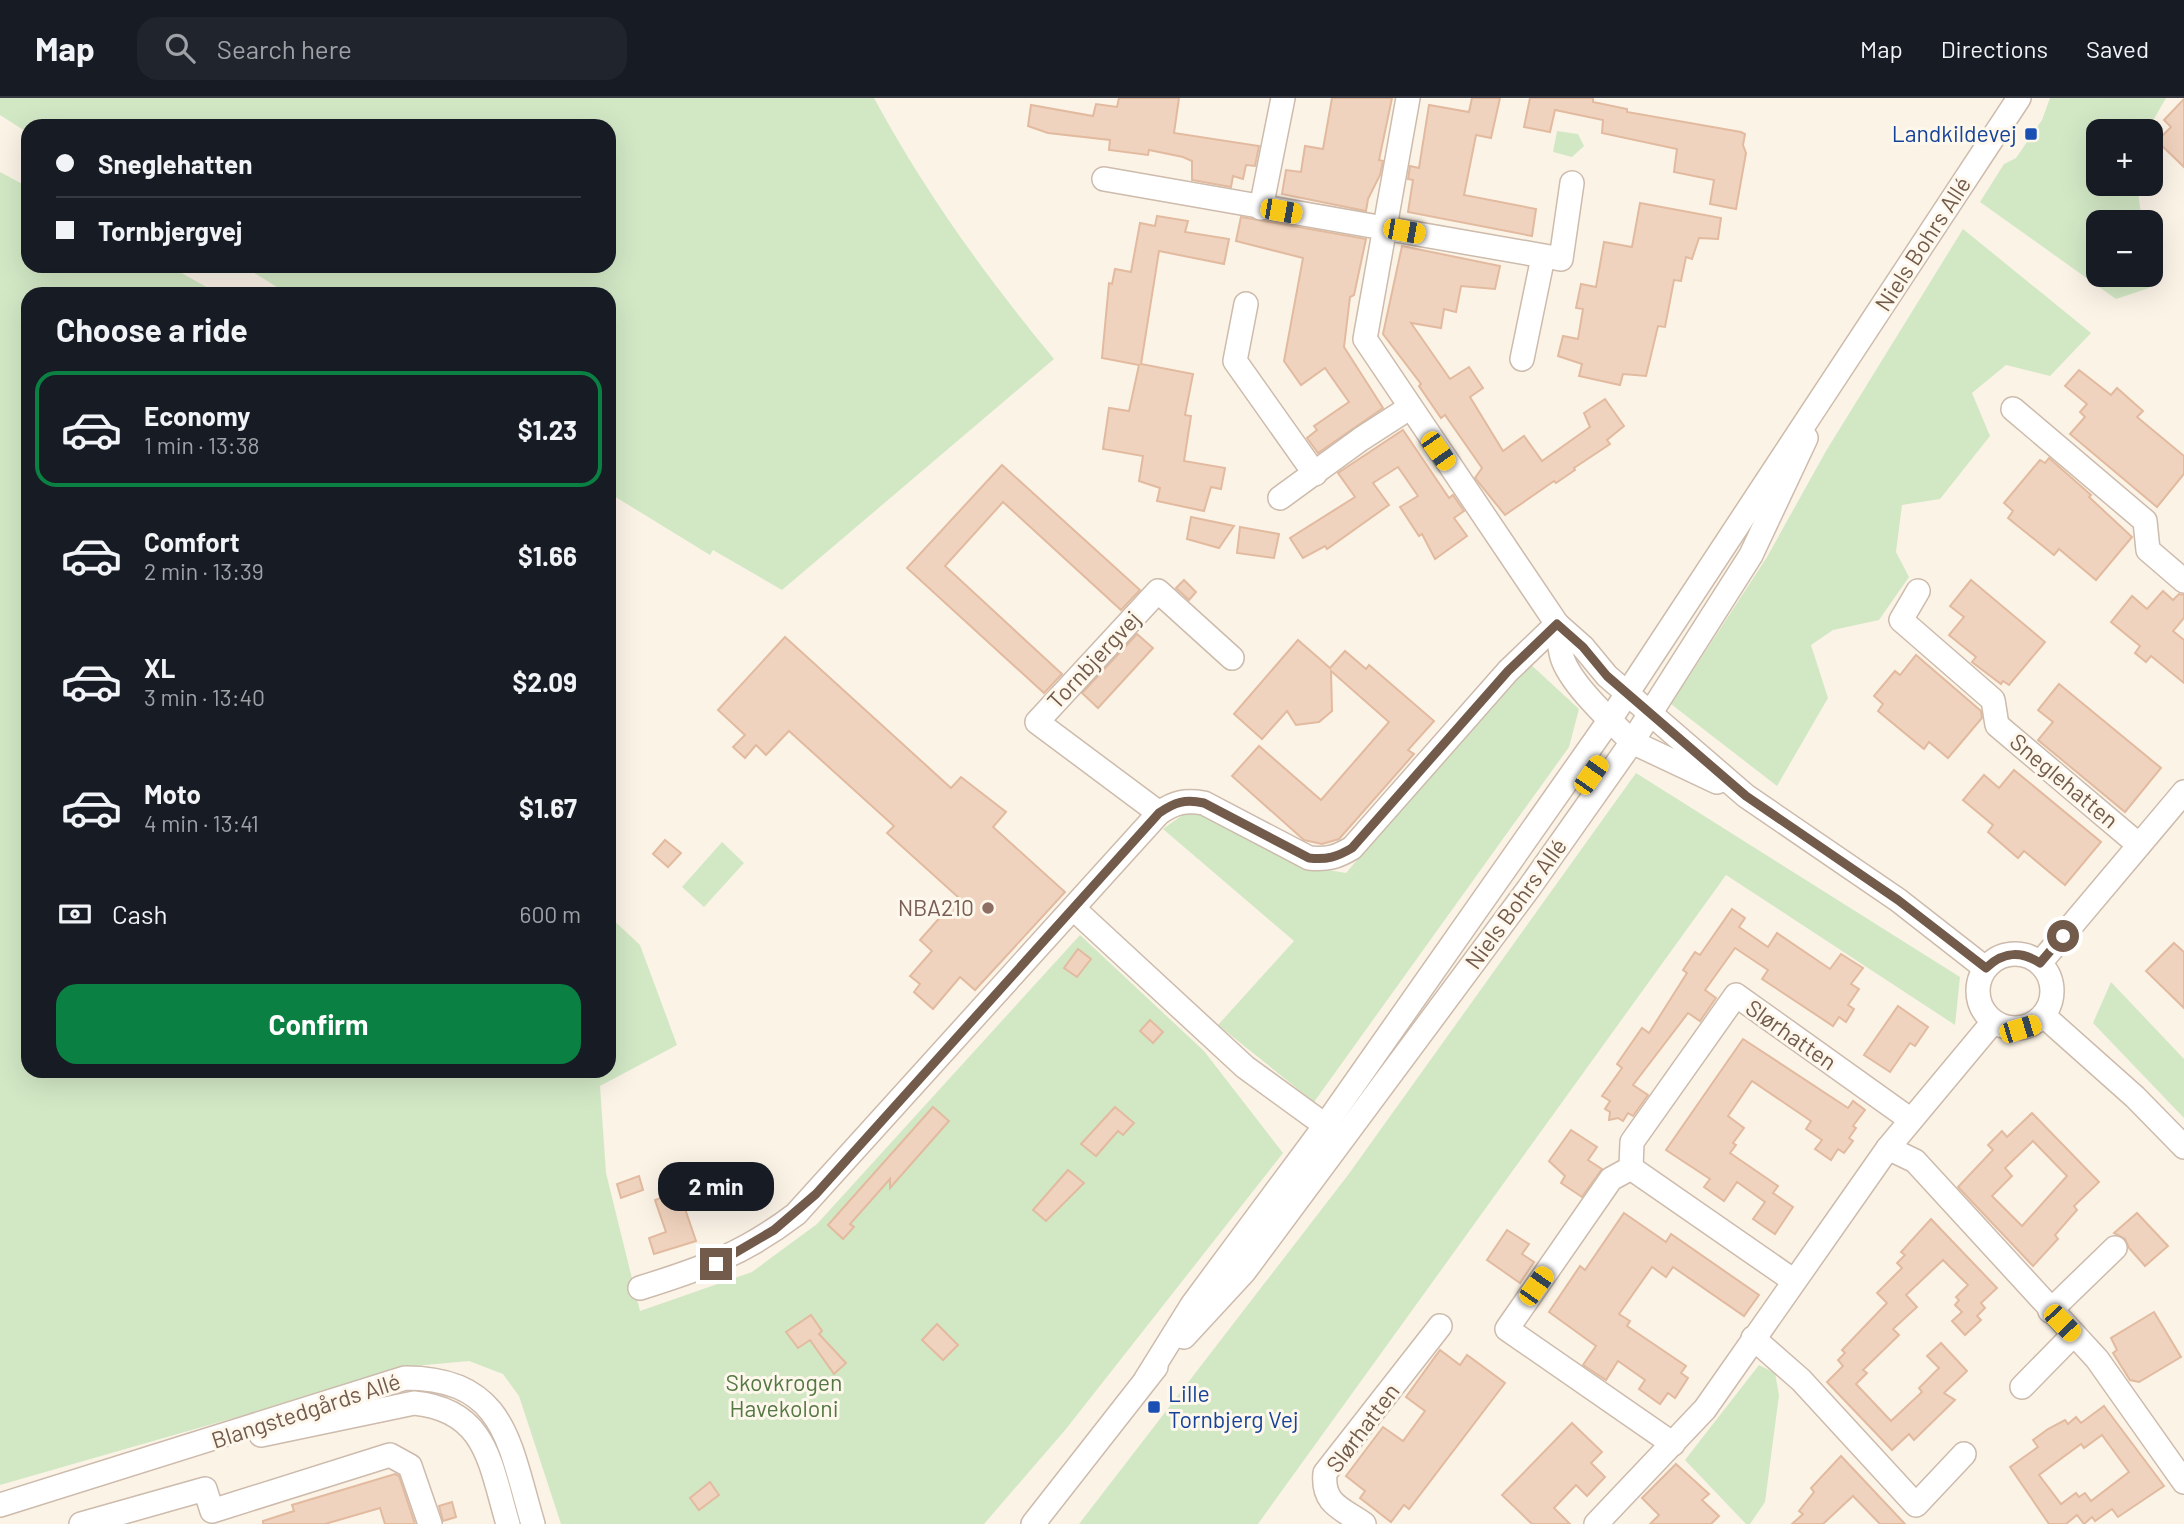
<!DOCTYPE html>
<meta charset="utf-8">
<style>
body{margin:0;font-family:Barlow,sans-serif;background:#20242c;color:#f1f3f6;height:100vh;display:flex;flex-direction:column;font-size:26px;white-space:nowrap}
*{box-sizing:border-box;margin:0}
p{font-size:23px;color:#9ea1a6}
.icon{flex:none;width:38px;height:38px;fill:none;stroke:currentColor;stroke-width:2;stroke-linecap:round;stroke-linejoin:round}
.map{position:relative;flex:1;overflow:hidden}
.side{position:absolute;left:21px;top:189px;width:595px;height:791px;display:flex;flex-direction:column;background:#171b24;border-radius:21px;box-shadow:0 7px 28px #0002}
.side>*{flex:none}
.guide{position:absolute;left:21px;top:21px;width:595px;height:154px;border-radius:21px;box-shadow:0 7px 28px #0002;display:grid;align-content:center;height:154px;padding:0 35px;background:#171b24}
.fabs{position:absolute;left:2086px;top:21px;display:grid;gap:14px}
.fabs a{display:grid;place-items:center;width:77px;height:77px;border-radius:14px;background:#171b24;box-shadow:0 7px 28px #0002;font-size:35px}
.end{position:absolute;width:32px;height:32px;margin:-16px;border:9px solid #735b4c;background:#fff;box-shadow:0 0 0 4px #fff}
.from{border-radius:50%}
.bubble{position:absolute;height:49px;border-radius:21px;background:#171b24;box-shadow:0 7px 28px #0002;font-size:23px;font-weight:700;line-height:49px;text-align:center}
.car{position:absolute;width:21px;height:42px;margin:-21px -10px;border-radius:9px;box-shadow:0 0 5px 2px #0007;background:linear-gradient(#f5c518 24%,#345 0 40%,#f5c518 0 76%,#345 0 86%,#f5c518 0)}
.guide b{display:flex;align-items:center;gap:24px;height:66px;font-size:26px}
.guide b+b{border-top:2px solid #363941}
.guide i{width:18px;height:18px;background:#f1f3f6}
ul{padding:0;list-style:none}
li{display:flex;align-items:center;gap:21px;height:116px;margin:0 14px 10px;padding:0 21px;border:4px solid transparent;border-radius:21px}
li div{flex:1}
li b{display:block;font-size:26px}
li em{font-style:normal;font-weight:700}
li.selected{border-color:#0b8043}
li>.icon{width:63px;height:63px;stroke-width:1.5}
h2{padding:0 35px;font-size:32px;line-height:84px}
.pay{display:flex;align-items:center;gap:18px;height:77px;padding:0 35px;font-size:26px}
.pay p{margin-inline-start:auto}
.cta{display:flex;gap:14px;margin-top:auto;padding:14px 35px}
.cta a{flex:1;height:80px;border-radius:21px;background:#0b8043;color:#fff;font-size:28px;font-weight:700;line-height:80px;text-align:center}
header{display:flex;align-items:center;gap:42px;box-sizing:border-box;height:98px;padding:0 35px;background:#171b24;border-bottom:2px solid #363941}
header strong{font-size:33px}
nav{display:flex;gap:38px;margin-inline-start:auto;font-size:24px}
.search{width:490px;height:63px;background:#20242c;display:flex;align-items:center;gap:18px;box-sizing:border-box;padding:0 24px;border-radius:21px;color:#9ea1a6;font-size:26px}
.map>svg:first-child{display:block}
</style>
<header>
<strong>Map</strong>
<div class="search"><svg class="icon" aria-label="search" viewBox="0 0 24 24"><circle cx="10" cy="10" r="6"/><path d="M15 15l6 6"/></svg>Search here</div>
<nav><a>Map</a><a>Directions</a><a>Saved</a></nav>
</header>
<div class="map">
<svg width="2184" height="1426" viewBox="0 0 2184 1426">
<rect width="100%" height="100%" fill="#fbf3e6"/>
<!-- green -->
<g fill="#d2e8c5">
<path d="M0 0H874C926 96 985 177 1054 261L782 492 713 452 710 457 609 395V196H288L243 168H609V28H28V35L0 17Z"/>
<path d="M2050 0H2166L2147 33H2098V86H2137L2142 124H2098V177H2148L2149 190 2116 201 1980 104 2004 66 2016 60 2042 22Z"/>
<path d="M1557 33 1578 36 1584 48 1572 59 1553 54Z"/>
<path d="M0 74 28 89V168H169L219 196H28V973H609V818L640 847 677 947 600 988 606 1075 640 1213 752 1174 817 1126 1080 837 1204 953 1283 1055 1066 1331 984 1426H561L519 1298 503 1276 469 1263 414 1268 0 1387Z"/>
<path d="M1963 131 2091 235 2050 278 2006 267 1972 295 1990 338 1940 401 1902 407 1896 454 1909 479 1879 522 1833 532 1811 547 1828 600 1777 688 1671 606 1767 459 1826 353Z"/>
<path d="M1527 563 1579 611 1569 649 1314 1004 1218 927 1294 843 1163 731 1192 710 1316 770 1346 775Z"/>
<path d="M1636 675 1960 879 1955 927 1726 777 1258 1426H1079L1348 1077Z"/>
<path d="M722 744 744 765 704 809 682 789Z"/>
<path d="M2111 884 2184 961V1020L2093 925Z"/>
<path d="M1759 1267 1775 1275 1779 1297 1765 1404 1750 1426H1746L1685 1362Z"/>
</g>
<!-- building -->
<g fill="#f0d3be" stroke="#e2ba9f" stroke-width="2" fill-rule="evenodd">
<path d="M1119 0H1179L1174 35 1259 48 1255 68 1246 67 1243 81 1233 78 1231 89 1192 82V63L1183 59 1149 52 1148 57 1109 52 1110 42 1048 35 1028 28 1031 7 1093 18 1096 6 1117 9Z"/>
<path d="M1332 0H1392L1379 62 1383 63 1380 77 1368 101 1366 113 1282 96 1286 72 1301 74 1305 48 1323 51Z"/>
<path d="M1472 0H1500L1491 40 1476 37 1464 97 1536 111 1532 138 1408 114 1413 82 1408 81 1410 68 1419 70 1429 7 1469 14Z"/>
<path d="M1530 0H1593V4L1627 11V14L1741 34 1745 36 1743 47 1746 55 1736 111 1710 106 1714 82 1674 74 1677 51 1602 35 1603 22 1555 12 1550 34 1524 29Z"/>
<path d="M2184 1V69L2157 43 2171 29 2164 22Z"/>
<path d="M1640 105 1721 120 1718 141 1699 140 1692 161 1686 159 1681 183 1674 182 1665 229 1658 228 1646 278 1623 276 1620 287 1579 278 1582 266 1558 258 1563 238 1578 241 1583 211 1576 210 1581 186 1596 189 1604 144 1632 149Z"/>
<path d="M1157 118 1188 123 1185 134 1229 141 1224 166 1159 153 1141 266 1193 276 1185 317 1191 318 1184 363 1225 370 1221 391 1211 389 1204 413 1157 403 1160 390 1139 383 1143 358 1103 351 1109 310 1129 313 1139 267 1102 260 1109 185 1112 186 1115 171 1131 174 1140 125 1155 128Z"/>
<path d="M1241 119 1366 141 1354 197 1350 199 1344 249 1383 310 1318 355 1307 340 1317 332 1314 328 1349 304 1325 270 1301 287 1284 263 1303 160 1236 143Z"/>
<path d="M1402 148 1500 168 1495 191 1461 188 1456 214 1444 211 1441 230 1411 225 1450 281 1469 269 1483 290 1470 299 1503 353 1524 338 1542 363 1590 329 1584 315 1605 301 1624 328 1607 342 1610 346 1574 370 1575 372 1556 385 1554 383 1505 417 1475 380 1482 370 1445 317 1441 320 1419 288 1421 286 1383 236Z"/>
<path d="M2079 272 2111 297 2117 290 2143 313 2137 319 2184 358V376L2157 409 2070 336 2085 319 2080 314 2087 306 2065 288Z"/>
<path d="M1403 332 1449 400 1453 397 1464 413 1454 420 1467 438 1435 461 1422 436 1419 438 1400 409 1418 398 1398 369 1373 385 1389 407 1327 451 1325 448 1303 460 1290 440 1355 399 1338 375Z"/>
<path d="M2049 360 2091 397 2089 399 2132 439 2096 482 2059 451 2054 457 2008 420 2013 413 2004 405 2040 362 2045 365Z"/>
<path d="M1002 367 1140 492 1121 512 1003 404 945 468 1062 576 1044 595 907 470Z"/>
<path d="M1191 419 1234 428 1219 450 1187 441Z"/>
<path d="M1240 429 1279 436 1274 460 1237 455Z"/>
<path d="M1184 482 1196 494 1189 502 1176 490Z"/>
<path d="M1971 482 2045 544 2009 587 2003 583 2001 586 1972 564 1976 559 1949 537 1964 519 1950 508Z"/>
<path d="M2163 493 2173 502 2179 496 2184 497V520L2173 533 2184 542V585L2151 558 2146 564 2135 555 2140 548 2111 524 2132 498 2147 511Z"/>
<path d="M1137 536 1153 550 1098 610 1082 595Z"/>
<path d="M785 539 951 690 961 679 1006 714 993 729 1065 794 975 892 960 879 933 911 914 894 920 886 910 878 932 853 920 842 958 799 887 735 894 728 789 633 766 657 756 647 745 660 733 649 745 637 718 612Z"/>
<path d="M1298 542 1330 570 1345 553 1366 571 1369 567 1434 623 1408 652 1414 656 1339 741 1322 746 1304 742 1232 678 1259 648 1321 702 1389 624 1331 573 1332 613 1319 624 1296 627 1287 613 1262 641 1234 616Z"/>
<path d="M1916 557 1981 613 1982 620 1948 660 1929 644 1924 651 1878 613 1883 606 1874 598 1895 573 1900 577Z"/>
<path d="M2059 586 2161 670 2125 714 2038 642 2053 624 2038 612Z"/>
<path d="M2014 672 2101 744 2065 787 2024 753 2018 760 1988 734 1993 727 1963 702 1984 677 1999 690Z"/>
<path d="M665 742 681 755 668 769 653 756Z"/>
<path d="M1732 811 1745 820 1739 829 1768 849 1777 835 1830 871 1841 856 1863 870 1851 886 1859 891 1848 907 1854 911 1846 924 1839 919 1833 928 1762 881 1768 872 1735 850 1705 892 1716 900 1700 923 1688 915 1633 987 1648 997 1633 1018 1628 1015 1623 1023 1618 1020 1609 1022 1610 1014 1605 1011 1610 1003 1602 998 1622 970 1617 966 1642 930 1649 935 1687 875 1683 872 1695 854 1700 857Z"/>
<path d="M2174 845 2184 854V910L2146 873Z"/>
<path d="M1078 851 1091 861 1077 879 1064 870Z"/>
<path d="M1898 908 1928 929 1915 948 1910 945 1890 974 1864 957Z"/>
<path d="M1150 922 1163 934 1153 945 1140 933Z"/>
<path d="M1743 941 1848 1010 1853 1003 1865 1012 1853 1028 1856 1030 1849 1040 1853 1043 1844 1055 1838 1051 1831 1062 1815 1051 1822 1042 1806 1031 1811 1023 1752 983 1728 1018 1744 1030 1733 1045 1736 1047 1730 1055 1778 1088 1773 1095 1793 1109 1775 1136 1753 1121 1765 1104 1737 1084 1724 1103 1704 1089 1710 1081 1666 1052Z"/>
<path d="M933 1009 949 1023 890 1090V1081L850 1126 854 1129 843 1141 828 1127Z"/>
<path d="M1115 1009 1134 1025 1123 1037 1118 1033 1096 1058 1081 1046Z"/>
<path d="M2032 1015 2099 1084 2074 1108 2077 1112 2055 1137 2058 1141 2033 1168 1958 1089 1993 1052 1988 1047 2002 1033 2007 1039ZM2033 1043 2067 1078 2022 1128 1992 1098 2012 1078 2005 1070Z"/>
<path d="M1571 1032 1597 1049 1588 1062 1602 1071 1582 1099 1561 1085 1565 1078 1549 1063Z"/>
<path d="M1068 1072 1084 1085 1046 1123 1033 1112Z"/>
<path d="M639 1078 643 1092 621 1100 617 1086Z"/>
<path d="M679 1093 696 1143 654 1156 649 1140 666 1134 655 1102Z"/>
<path d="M1624 1115 1666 1144 1671 1136 1759 1197 1744 1218 1673 1169 1666 1179 1652 1169 1619 1216 1630 1223 1627 1228 1686 1268 1681 1275 1688 1280 1675 1300 1668 1295 1660 1306 1639 1291 1645 1282 1618 1263 1606 1282 1583 1267 1596 1248 1549 1214 1580 1168 1585 1172Z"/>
<path d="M2137 1115 2168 1148 2145 1168 2129 1150 2125 1141 2114 1135Z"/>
<path d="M1931 1121 1997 1190 1981 1205 1985 1210 1977 1218 1981 1222 1965 1237 1952 1223 1962 1214 1955 1207 1959 1202 1956 1199 1968 1187 1943 1162 1906 1197 1917 1209 1893 1231 1899 1237 1863 1272 1867 1275 1856 1286 1891 1323 1922 1294 1919 1290 1939 1270 1927 1258 1941 1245 1967 1273 1944 1295 1955 1302 1914 1342 1909 1336 1892 1352 1827 1284 1843 1268 1838 1262 1845 1255 1842 1252 1887 1205 1877 1195 1902 1170 1897 1165 1905 1157 1901 1154Z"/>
<path d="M1507 1132 1529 1146 1522 1156 1534 1164 1520 1185 1487 1162Z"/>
<path d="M2154 1214 2181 1259 2139 1284 2130 1282 2113 1255 2117 1252 2111 1240Z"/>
<path d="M811 1217 822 1233 819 1236 846 1265 834 1276 810 1242 798 1250 786 1234Z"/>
<path d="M937 1226 958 1247 943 1262 922 1242Z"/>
<path d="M1440 1252 1460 1267 1467 1257 1505 1285 1409 1411 1404 1407 1391 1424 1360 1400 1365 1393 1346 1378 1383 1329 1403 1343 1425 1313 1406 1299Z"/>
<path d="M2104 1308 2164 1388 2118 1419 2112 1411 2095 1423 2092 1419 2084 1426 2077 1417 2066 1426H2049L2010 1369 2038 1349 2033 1342 2048 1331 2065 1322 2068 1326 2076 1319 2081 1325ZM2102 1337 2129 1374 2091 1403 2085 1395 2079 1399 2076 1395 2061 1406 2039 1377 2081 1346 2084 1350Z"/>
<path d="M1572 1325 1602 1354 1591 1365 1605 1379 1587 1398 1576 1387 1554 1410 1570 1426H1532L1502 1397Z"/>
<path d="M1841 1358 1905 1426H1880L1853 1398 1823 1426H1792L1803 1416 1799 1413 1814 1394 1811 1390Z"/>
<path d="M1676 1366 1709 1396 1702 1402 1719 1418 1711 1426H1650L1659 1417 1642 1400Z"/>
<path d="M395 1376 399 1378 415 1426H385L380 1410 325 1426H263V1423L294 1413 292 1407Z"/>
<path d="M710 1384 719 1397 699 1412 690 1400Z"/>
<path d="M452 1404 456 1419 443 1423 439 1408Z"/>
</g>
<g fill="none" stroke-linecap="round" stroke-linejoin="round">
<defs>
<g id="minor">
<path d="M1408 0 1365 241 1557 526 1583 549 1607 578 1746 698 1898 802 1985 870"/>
<path d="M1104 81 1561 161 1572 85"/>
<path d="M1261 110 1283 0"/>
<path d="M1246 206 1235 263 1315 376"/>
<path d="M1522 261 1543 159"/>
<path d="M2013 311 2145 423 2148 452 2184 483"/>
<path d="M1280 400 1361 341 1409 310"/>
<path d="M1918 493 1901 522 1993 602 1997 627 2139 747"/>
<path d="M1557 526C1559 537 1559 549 1562 559 1570 586 1612 624 1632 644L1717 684"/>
<path d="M1159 715 1037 624 1158 493 1232 560"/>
<path d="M1074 811 1245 969 1337 1036"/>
<circle cx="2015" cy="893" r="37"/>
<path d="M2040 865 2184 694"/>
<path d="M2044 918 2135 999 2184 1049"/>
<path d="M1888 1050 1915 1063 2097 1261 2184 1384"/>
<path d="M1631 1070 1632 1044 1736 897 1911 1022"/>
<path d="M640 1190C701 1171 744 1156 796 1116L1159 715C1175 704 1185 702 1204 705L1309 760C1327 762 1337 759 1352 750L1508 573 1557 526"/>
<path d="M2050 1213 2115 1150"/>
<path d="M1184 1239 1244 1174 1529 790 1632 644 1751 457 1806 340"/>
<path d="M1753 1240 1801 1282 1916 1407 1964 1356"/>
<path d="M1146 1281 1192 1207 1324 1029 1611 620 2019 0"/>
<path d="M2022 1289 2073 1237"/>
<path d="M261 1337 414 1305C487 1312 490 1366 508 1426"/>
<path d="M1673 1346 1507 1231 1611 1081 1631 1070 1794 1183"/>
<path d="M0 1407 405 1280C506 1280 509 1346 533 1426"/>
<path d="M81 1426 205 1391 212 1413 390 1357 410 1368 430 1426"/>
<path d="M1033 1426 1156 1269"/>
<path d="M1364 1426C1341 1410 1322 1406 1325 1375L1440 1228"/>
<path d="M1596 1426 1705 1311 1888 1050 1993 924"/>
</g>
</defs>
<!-- minor casing -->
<use href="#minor" stroke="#cdbbac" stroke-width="26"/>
<!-- minor -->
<use href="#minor" stroke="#fff" stroke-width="23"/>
</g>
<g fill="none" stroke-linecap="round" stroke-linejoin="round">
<!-- route -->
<path stroke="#735b4c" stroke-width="9" d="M716 1166 774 1132 816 1096 1159 715C1175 704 1185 701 1204 705L1309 760C1327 762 1337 759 1352 750L1508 573 1557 526 1583 549 1607 578 1746 698 1898 802 1986 870C2003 854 2020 852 2040 865L2063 838"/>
</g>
<!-- markers -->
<g fill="#1a4fb4" stroke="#fef7ec" stroke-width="2.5">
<rect x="2024" y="29" width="14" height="14" rx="3.5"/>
<rect x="1147" y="1302" width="14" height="14" rx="3.5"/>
</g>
<circle fill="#8d6e63" stroke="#fef7ec" stroke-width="2.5" cx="988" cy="810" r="7"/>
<g text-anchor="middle" stroke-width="6" stroke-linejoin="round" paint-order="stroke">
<!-- transit labels -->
<g font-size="23" fill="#164399" stroke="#fef7ec" text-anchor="end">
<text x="2017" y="44">Landkildevej</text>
<text x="1168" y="1304" text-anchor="start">Lille<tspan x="1168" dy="26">Tornbjerg Vej</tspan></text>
</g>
<!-- street labels -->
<g font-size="23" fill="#735b4c" stroke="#fef7ec">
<text transform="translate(1923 146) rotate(-57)" y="8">Niels Bohrs Allé</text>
<text transform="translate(1094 562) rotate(-47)" y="8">Tornbjergvej</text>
<text transform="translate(2064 683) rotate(40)" y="8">Sneglehatten</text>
<text transform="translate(1516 806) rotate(-54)" y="8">Niels Bohrs Allé</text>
<text transform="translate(1791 937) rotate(35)" y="8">Slørhatten</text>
<text transform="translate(306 1313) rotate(-18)" y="8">Blangstedgårds Allé</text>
<text transform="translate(1363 1330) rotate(-53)" y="8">Slørhatten</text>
</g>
<!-- education labels -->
<g font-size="23" fill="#785e54" stroke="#fef7ec" text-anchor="end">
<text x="974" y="818">NBA210</text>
</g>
<!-- park labels -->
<g font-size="23" fill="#537844" stroke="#fef7ec">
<text x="784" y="1293">Skovkrogen<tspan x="784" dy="26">Havekoloni</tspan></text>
</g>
</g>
</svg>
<div class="fabs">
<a>+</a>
<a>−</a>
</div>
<i class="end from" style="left:2063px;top:838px"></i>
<i class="end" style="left:716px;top:1166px"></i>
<div class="bubble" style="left:658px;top:1064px;width:116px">2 min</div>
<i class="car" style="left:1281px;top:113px;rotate:100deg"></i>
<i class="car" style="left:1404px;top:133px;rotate:100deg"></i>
<i class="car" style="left:1438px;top:353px;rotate:145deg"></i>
<i class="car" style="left:1591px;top:677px;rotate:35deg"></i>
<i class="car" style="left:2020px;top:931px;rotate:73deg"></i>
<i class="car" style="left:1536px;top:1188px;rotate:35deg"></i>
<i class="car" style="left:2062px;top:1225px;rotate:136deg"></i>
<div class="guide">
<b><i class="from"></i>Sneglehatten</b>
<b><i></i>Tornbjergvej</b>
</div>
<section class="side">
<h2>Choose a ride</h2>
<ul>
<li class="selected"><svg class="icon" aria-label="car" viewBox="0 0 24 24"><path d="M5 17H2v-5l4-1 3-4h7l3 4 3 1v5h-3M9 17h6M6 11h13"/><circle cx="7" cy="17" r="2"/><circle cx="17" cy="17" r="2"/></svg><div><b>Economy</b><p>1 min · 13:38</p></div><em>$1.23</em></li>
<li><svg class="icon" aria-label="car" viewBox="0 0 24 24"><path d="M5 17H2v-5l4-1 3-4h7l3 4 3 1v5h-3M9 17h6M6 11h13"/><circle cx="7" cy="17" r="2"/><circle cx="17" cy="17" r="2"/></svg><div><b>Comfort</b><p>2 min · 13:39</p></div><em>$1.66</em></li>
<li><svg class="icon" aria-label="car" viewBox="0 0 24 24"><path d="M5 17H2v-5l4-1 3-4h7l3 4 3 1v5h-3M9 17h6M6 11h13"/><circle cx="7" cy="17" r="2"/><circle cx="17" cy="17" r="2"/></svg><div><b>XL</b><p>3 min · 13:40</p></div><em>$2.09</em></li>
<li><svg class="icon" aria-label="car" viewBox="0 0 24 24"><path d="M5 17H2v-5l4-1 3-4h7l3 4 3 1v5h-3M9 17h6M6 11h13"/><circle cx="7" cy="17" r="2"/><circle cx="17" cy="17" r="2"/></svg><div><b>Moto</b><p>4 min · 13:41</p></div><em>$1.67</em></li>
</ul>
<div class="pay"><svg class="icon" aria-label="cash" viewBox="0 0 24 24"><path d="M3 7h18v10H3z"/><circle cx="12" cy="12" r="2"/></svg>Cash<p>600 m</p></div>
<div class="cta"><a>Confirm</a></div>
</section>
</div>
